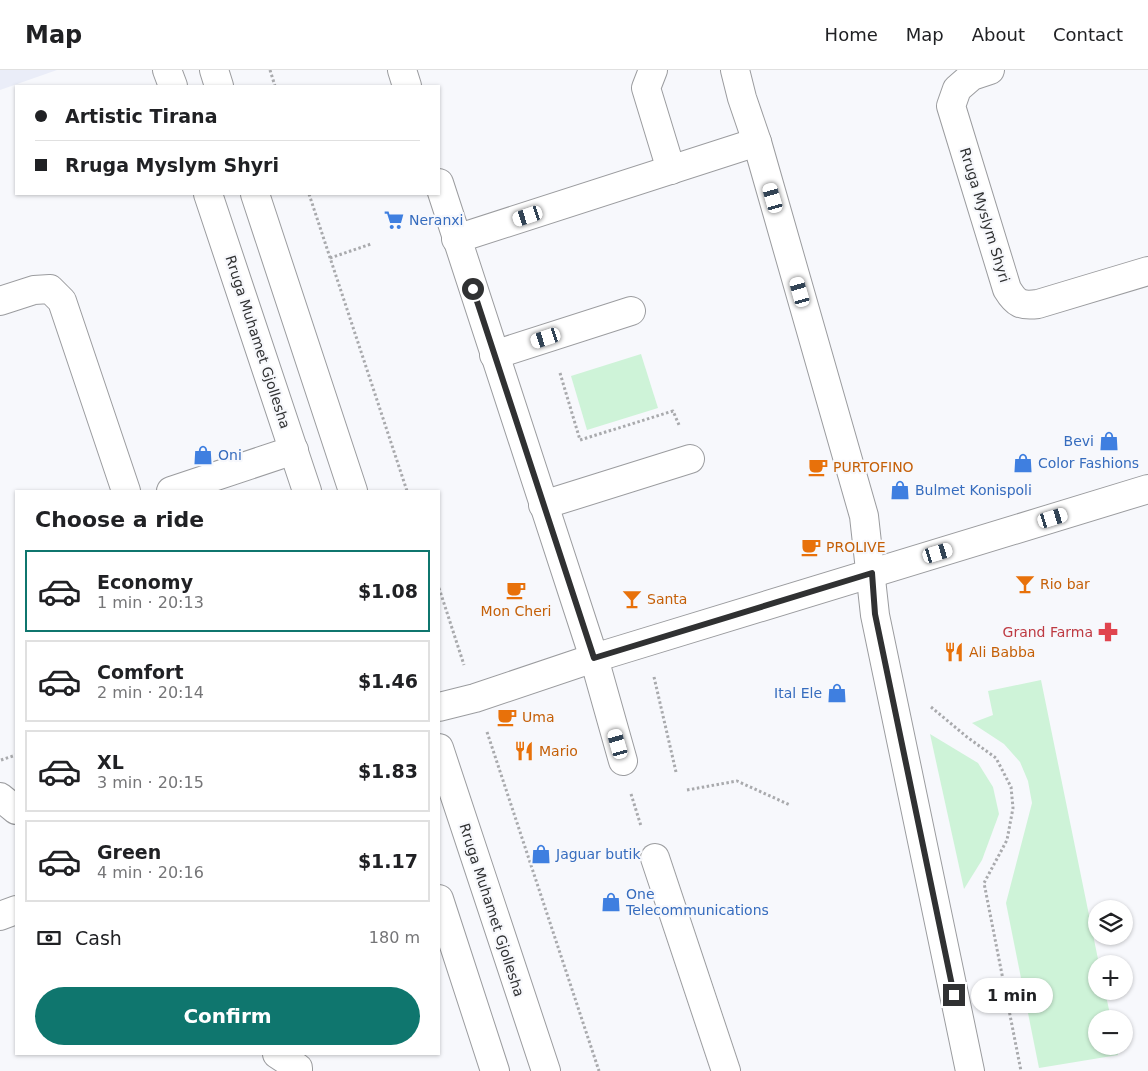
<!DOCTYPE html>
<meta charset="utf-8">
<style>
body{margin:0;font-family:"DejaVu Sans",sans-serif;background:#f6f6f6;color:#202124;height:100vh;display:flex;flex-direction:column;font-size:19px;white-space:nowrap}
*{box-sizing:border-box;margin:0}
p{font-size:16px;color:#757577}
.icon{flex:none;width:28px;height:28px;fill:none;stroke:currentColor;stroke-width:2;stroke-linecap:round;stroke-linejoin:round}
.map{position:relative;flex:1;overflow:hidden}
.side{position:absolute;left:15px;top:420px;width:425px;height:565px;display:flex;flex-direction:column;background:#fff;border-radius:0px;box-shadow:0 1px 4px #0004}
.side>*{flex:none}
.hud{position:absolute;left:15px;top:15px;width:425px;height:110px;border-radius:0px;box-shadow:0 1px 4px #0004;display:grid;align-content:center;height:110px;padding:0 20px;background:#fff}
.fabs{position:absolute;left:1088px;top:830px;display:grid;gap:10px}
.fabs a{display:grid;place-items:center;width:45px;height:45px;border-radius:50%;background:#fff;box-shadow:0 1px 4px #0004;font-size:25px}
.end{position:absolute;width:22px;height:22px;margin:-11px;border:6px solid #303132;background:#fff;box-shadow:0 0 0 2px #fff}
.from{border-radius:50%}
.bubble{position:absolute;height:35px;border-radius:18px;background:#fff;box-shadow:0 1px 4px #0004;font-size:16px;font-weight:600;line-height:35px;text-align:center}
.car{position:absolute;width:15px;height:30px;margin:-15px -8px;border-radius:6px;box-shadow:0 0 4px 1px #0007;background:linear-gradient(#fff 24%,#345 0 40%,#fff 0 76%,#345 0 86%,#fff 0)}
.hud b{display:flex;align-items:center;gap:18px;height:48px;font-size:19px}
.hud b+b{border-top:1px solid #e0e0e0}
.hud i{width:12px;height:12px;background:#202124}
ul{padding:0;list-style:none}
li{display:flex;align-items:center;gap:15px;height:82px;margin:0 10px 8px;padding:0 10px;border:2px solid #e0e0e0;border-radius:0px}
li div{flex:1}
li b{display:block;font-size:19px}
li em{font-style:normal;font-weight:600}
li.on{border-color:#0f766e}
li>.icon{width:45px;height:45px;stroke-width:1.5}
h2{padding:0 20px;font-size:22px;line-height:60px}
.pay{display:flex;align-items:center;gap:12px;height:55px;padding:0 20px;font-size:19px}
.pay p{margin-inline-start:auto}
.action{display:flex;gap:10px;margin-top:auto;padding:10px 20px}
.action a{flex:1;height:58px;border-radius:30px;background:#0f766e;color:#fff;font-size:20px;font-weight:600;line-height:58px;text-align:center}
header{display:flex;align-items:center;gap:30px;box-sizing:border-box;height:70px;padding:0 25px;background:#fff;border-bottom:1px solid #e0e0e0}
header strong{font-size:24px}
nav{display:flex;gap:28px;margin-inline-start:auto;font-size:18px}
.map>svg:first-child{display:block}
</style>
<header>
<strong>Map</strong>
<nav><a>Home</a><a>Map</a><a>About</a><a>Contact</a></nav>
</header>
<div class="map">
<svg width="1148" height="1001" viewBox="0 0 1148 1001">
<rect width="100%" height="100%" fill="#f7f8fc"/>
<!-- built -->
<path fill="#eaedf8" d="M0 0H57L0 20Z"/>
<!-- green -->
<g fill="#cef3d8">
<path d="M641 284 658 338 587 360 571 306Z"/>
<path d="M1041 610 1099 894H1096V921H1105L1111 949H1096V976H1116L1118 985 1039 998 1006 833 1032 733 1028 711 1020 692 1004 674 972 653 993 645 988 621Z"/>
<path d="M930 664 978 693 993 717 999 744 982 790 964 819Z"/>
</g>
<g fill="none" stroke-linecap="round" stroke-linejoin="round">
<defs>
<g id="minor">
<path d="M402 0 407 16"/>
<path d="M653 0 646 18 671 100"/>
<path d="M735 0 742 28 757 72 864 446 875 545 970 1001"/>
<path d="M990 0 972 6 957 19 951 36 1007 219C1016 234 1021 236 1038 234L1148 201"/>
<path d="M439 113 594 588 623 691"/>
<path d="M456 169 757 72"/>
<path d="M0 231 34 220 50 219 62 231 126 421"/>
<path d="M494 285 631 241"/>
<path d="M171 421 294 380"/>
<path d="M543 435 690 389"/>
<path d="M439 637 475 628 594 588 1148 419"/>
<path d="M0 727 16 740"/>
<path d="M655 788 726 1001"/>
<path d="M0 846 16 840"/>
<path d="M277 984 298 998V1001"/>
</g>
<g id="major">
<path d="M167 0 173 16"/>
<path d="M214 0 219 16"/>
<path d="M208 124 307 421"/>
<path d="M255 124 353 421"/>
<path d="M439 678 546 1001"/>
<path d="M439 829 495 1001"/>
</g>
</defs>
<!-- minor casing -->
<use href="#minor" stroke="#9b9c9f" stroke-width="30"/>
<!-- major casing -->
<use href="#major" stroke="#9b9c9f" stroke-width="30"/>
<!-- path -->
<g stroke="#a9aaad" stroke-width="3" stroke-dasharray="2.5 2.5" stroke-linecap="butt">
<path d="M270 0 275 16"/>
<path d="M309 124 407 421"/>
<path d="M330 188 371 174"/>
<path d="M560 303 580 370 673 341 679 355"/>
<path d="M439 518 464 595"/>
<path d="M654 607 676 702"/>
<path d="M931 637 967 667 996 688 1011 717 1013 738 1007 770 984 813 1021 1001"/>
<path d="M487 662 599 1001"/>
<path d="M1 690 16 685"/>
<path d="M687 720 737 711 790 735"/>
<path d="M631 724 641 756"/>
</g>
<!-- minor -->
<use href="#minor" stroke="#fff" stroke-width="28"/>
<!-- major -->
<use href="#major" stroke="#fff" stroke-width="28"/>
</g>
<g fill="none" stroke-linecap="round" stroke-linejoin="round">
<!-- route -->
<path stroke="#303132" stroke-width="6" d="M473 219 594 588 872 503 875 544 954 925"/>
</g>
<!-- icons -->
<defs>
<symbol id="supermarket-bare" viewBox="-9 -9 18 18"><path d="M-6-5.5h2.5l.6 2H6L4.5 2H-2.5L-4.4-4H-6ZM-1.5 3.2a1.3 1.3 0 1 0 .1 0ZM3 3.2a1.3 1.3 0 1 0 .1 0Z" fill="#3f7fe0" stroke="#f7f8fc" stroke-width="2.5" paint-order="stroke"/></symbol>
<symbol id="shop-bare" viewBox="-9 -9 18 18"><path d="M-5-2.5h2.3a2.7 3.5 0 0 1 5.4 0H5L5.5 6h-11ZM-1.5-2.5h3a1.5 2.3 0 0 0-3 0Z" fill="#3f7fe0" stroke="#f7f8fc" stroke-width="2.5" paint-order="stroke"/></symbol>
<symbol id="cafe-bare" viewBox="-9 -9 18 18"><path d="M-5.5-4.5H6V0H3Q3 3.5 0 3.5H-2.5Q-5.5 3.5-5.5 0ZM3-3.2v2h1.7v-2ZM-6 4.5H4V6H-6Z" fill="#e8710a" stroke="#f7f8fc" stroke-width="2.5" paint-order="stroke"/></symbol>
<symbol id="bar-bare" viewBox="-9 -9 18 18"><path d="M-6-5H6L.8 .8V4.5H3.5V6h-7V4.5H-.8V.8Z" fill="#e8710a" stroke="#f7f8fc" stroke-width="2.5" paint-order="stroke"/></symbol>
<symbol id="pharmacy-bare" viewBox="-9 -9 18 18"><path d="M-2-6h4v4h4v4h-4v4h-4v-4h-4v-4h4Z" fill="#e0444e" stroke="#f7f8fc" stroke-width="2.5" paint-order="stroke"/></symbol>
<symbol id="restaurant-bare" viewBox="-9 -9 18 18"><path d="M-5-6h1v4h1v-4h1v4h1v-4h1v5L-1.5 .5V6h-2V.5L-5-1ZM5-6V6H3V1.5H1.5Q1.5-4 5-6Z" fill="#e8710a" stroke="#f7f8fc" stroke-width="2.5" paint-order="stroke"/></symbol>
</defs>
<g fill-rule="evenodd">
<use href="#supermarket-bare" x="380" y="136" width="28" height="28"/>
<use href="#shop-bare" x="1095" y="357" width="28" height="28"/>
<use href="#shop-bare" x="189" y="371" width="28" height="28"/>
<use href="#shop-bare" x="1009" y="379" width="28" height="28"/>
<use href="#cafe-bare" x="804" y="383" width="28" height="28"/>
<use href="#shop-bare" x="886" y="406" width="28" height="28"/>
<use href="#cafe-bare" x="797" y="463" width="28" height="28"/>
<use href="#bar-bare" x="1011" y="500" width="28" height="28"/>
<use href="#cafe-bare" x="502" y="506" width="28" height="28"/>
<use href="#bar-bare" x="618" y="515" width="28" height="28"/>
<use href="#pharmacy-bare" x="1094" y="548" width="28" height="28"/>
<use href="#restaurant-bare" x="940" y="568" width="28" height="28"/>
<use href="#shop-bare" x="823" y="609" width="28" height="28"/>
<use href="#cafe-bare" x="493" y="633" width="28" height="28"/>
<use href="#restaurant-bare" x="510" y="667" width="28" height="28"/>
<use href="#shop-bare" x="527" y="770" width="28" height="28"/>
<use href="#shop-bare" x="597" y="818" width="28" height="28"/>
</g>
<g text-anchor="middle" stroke-width="4.5" stroke-linejoin="round" paint-order="stroke">
<!-- street labels -->
<g font-size="14" fill="#303132" stroke="#f7f8fc">
<text transform="translate(985 145) rotate(73)" y="5">Rruga Myslym Shyri</text>
<text transform="translate(258 272) rotate(72)" y="5">Rruga Muhamet Gjollesha</text>
<text transform="translate(492 840) rotate(72)" y="5">Rruga Muhamet Gjollesha</text>
</g>
<!-- shop labels -->
<g font-size="14" fill="#366cbe" stroke="#f7f8fc" text-anchor="start">
<text x="409" y="155">Neranxi</text>
<text x="1094" y="376" text-anchor="end">Bevi</text>
<text x="218" y="390">Oni</text>
<text x="1038" y="398">Color Fashions</text>
<text x="915" y="425">Bulmet Konispoli</text>
<text x="822" y="628" text-anchor="end">Ital Ele</text>
<text x="556" y="789">Jaguar butik</text>
<text x="626" y="829">One<tspan x="626" dy="16">Telecommunications</tspan></text>
</g>
<!-- food labels -->
<g font-size="14" fill="#c56008" stroke="#f7f8fc" text-anchor="start">
<text x="833" y="402">PURTOFINO</text>
<text x="826" y="482">PROLIVE</text>
<text x="1040" y="519">Rio bar</text>
<text x="647" y="534">Santa</text>
<text x="516" y="546" text-anchor="middle">Mon Cheri</text>
<text x="969" y="587">Ali Babba</text>
<text x="522" y="652">Uma</text>
<text x="539" y="686">Mario</text>
</g>
<!-- health labels -->
<g font-size="14" fill="#be3a42" stroke="#f7f8fc" text-anchor="end">
<text x="1093" y="567">Grand Farma</text>
</g>
</g>
</svg>
<div class="fabs">
<a><svg class="icon" aria-label="layers" viewBox="0 0 24 24"><path d="M12 4l9 5-9 5-9-5zM3 14l9 5 9-5"/></svg></a>
<a>+</a>
<a>−</a>
</div>
<i class="end from" style="left:473px;top:219px"></i>
<i class="end" style="left:954px;top:925px"></i>
<div class="bubble" style="left:971px;top:908px;width:82px">1 min</div>
<i class="car" style="left:773px;top:128px;rotate:344deg"></i>
<i class="car" style="left:528px;top:146px;rotate:252deg"></i>
<i class="car" style="left:800px;top:222px;rotate:344deg"></i>
<i class="car" style="left:546px;top:268px;rotate:252deg"></i>
<i class="car" style="left:1053px;top:448px;rotate:73deg"></i>
<i class="car" style="left:938px;top:483px;rotate:73deg"></i>
<i class="car" style="left:618px;top:674px;rotate:344deg"></i>
<div class="hud">
<b><i class="from"></i>Artistic Tirana</b>
<b><i></i>Rruga Myslym Shyri</b>
</div>
<section class="side">
<h2>Choose a ride</h2>
<ul>
<li class="on"><svg class="icon" aria-label="car" viewBox="0 0 24 24"><path d="M5 17H2v-5l4-1 3-4h7l3 4 3 1v5h-3M9 17h6M6 11h13"/><circle cx="7" cy="17" r="2"/><circle cx="17" cy="17" r="2"/></svg><div><b>Economy</b><p>1 min · 20:13</p></div><em>$1.08</em></li>
<li><svg class="icon" aria-label="car" viewBox="0 0 24 24"><path d="M5 17H2v-5l4-1 3-4h7l3 4 3 1v5h-3M9 17h6M6 11h13"/><circle cx="7" cy="17" r="2"/><circle cx="17" cy="17" r="2"/></svg><div><b>Comfort</b><p>2 min · 20:14</p></div><em>$1.46</em></li>
<li><svg class="icon" aria-label="car" viewBox="0 0 24 24"><path d="M5 17H2v-5l4-1 3-4h7l3 4 3 1v5h-3M9 17h6M6 11h13"/><circle cx="7" cy="17" r="2"/><circle cx="17" cy="17" r="2"/></svg><div><b>XL</b><p>3 min · 20:15</p></div><em>$1.83</em></li>
<li><svg class="icon" aria-label="car" viewBox="0 0 24 24"><path d="M5 17H2v-5l4-1 3-4h7l3 4 3 1v5h-3M9 17h6M6 11h13"/><circle cx="7" cy="17" r="2"/><circle cx="17" cy="17" r="2"/></svg><div><b>Green</b><p>4 min · 20:16</p></div><em>$1.17</em></li>
</ul>
<div class="pay"><svg class="icon" aria-label="cash" viewBox="0 0 24 24"><path d="M3 7h18v10H3z"/><circle cx="12" cy="12" r="2"/></svg>Cash<p>180 m</p></div>
<div class="action"><a>Confirm</a></div>
</section>
</div>
